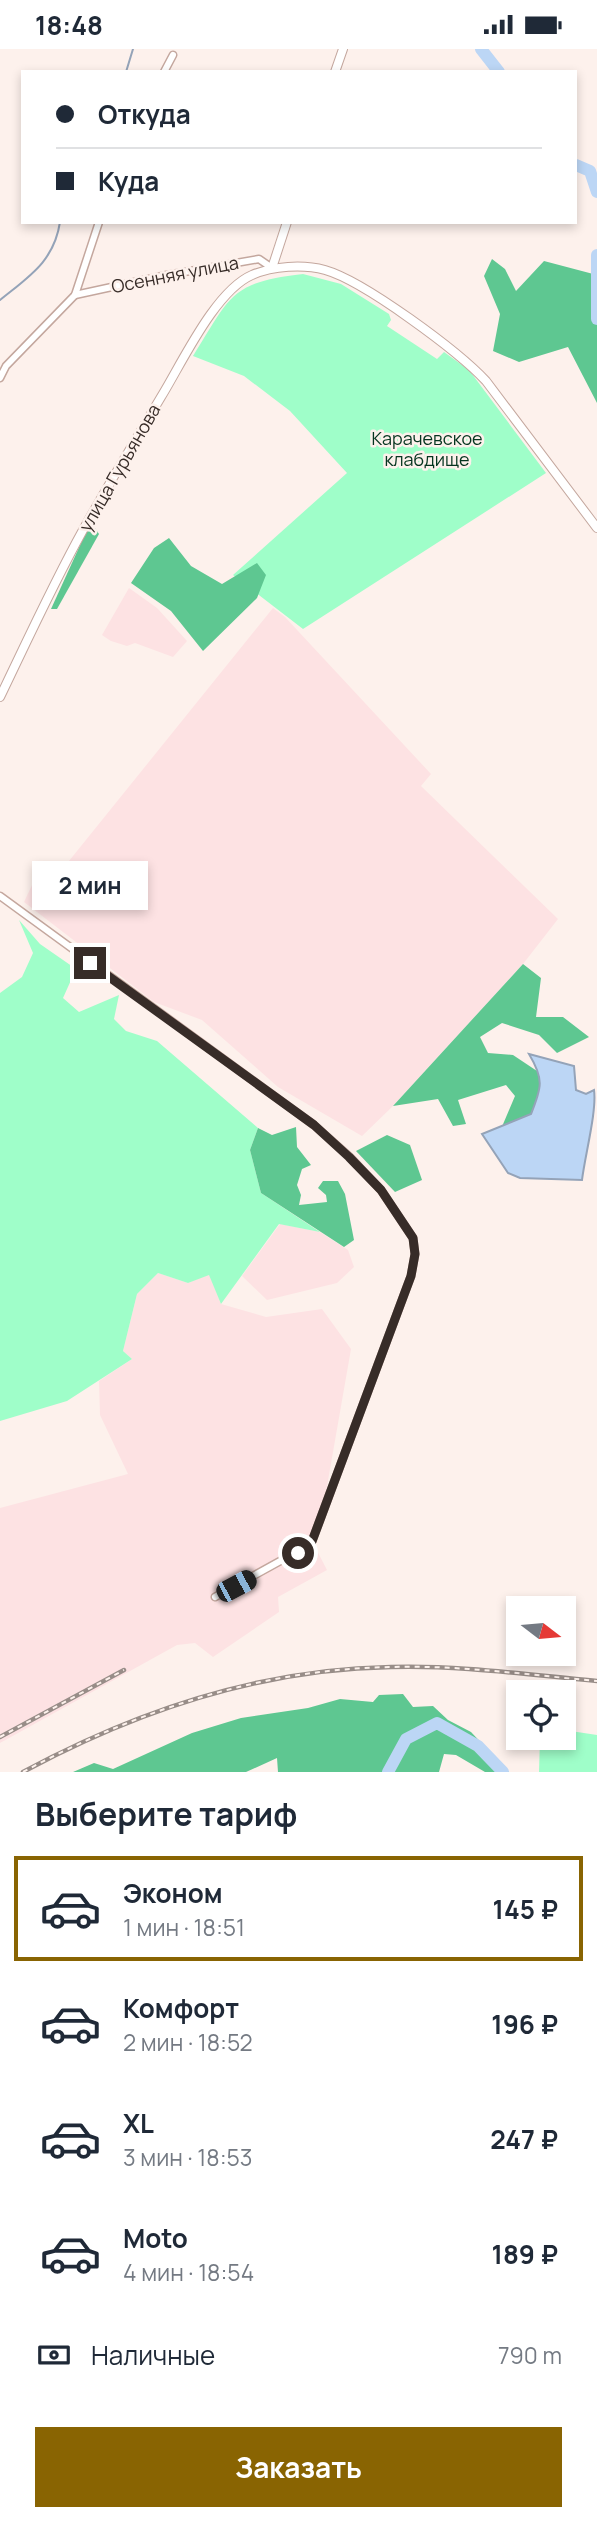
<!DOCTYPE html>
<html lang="ru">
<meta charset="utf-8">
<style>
body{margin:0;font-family:Manrope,sans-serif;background:#f2f2f3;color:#1f2937;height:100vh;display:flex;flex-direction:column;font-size:26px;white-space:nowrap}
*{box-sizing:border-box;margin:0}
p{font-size:23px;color:#747a83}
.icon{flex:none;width:38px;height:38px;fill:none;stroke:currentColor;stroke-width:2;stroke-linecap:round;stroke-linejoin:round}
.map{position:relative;height:1723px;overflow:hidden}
.side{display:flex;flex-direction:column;background:#fff;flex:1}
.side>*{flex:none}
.banner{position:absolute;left:21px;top:21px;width:556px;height:154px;border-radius:0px;box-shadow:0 4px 10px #0003;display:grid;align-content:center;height:154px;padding:0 35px;background:#fff}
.needle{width:46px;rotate:106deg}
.controls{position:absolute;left:506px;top:1547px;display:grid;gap:14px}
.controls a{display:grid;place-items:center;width:70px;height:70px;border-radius:0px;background:#fff;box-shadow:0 4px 10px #0003;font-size:35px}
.end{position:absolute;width:32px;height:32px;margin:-16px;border:9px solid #372c28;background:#fff;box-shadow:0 0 0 4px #fff}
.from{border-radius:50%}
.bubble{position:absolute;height:49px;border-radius:0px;background:#fff;box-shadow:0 4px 10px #0003;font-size:23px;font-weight:700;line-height:49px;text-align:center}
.car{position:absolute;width:21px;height:42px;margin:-21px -10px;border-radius:9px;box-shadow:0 0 5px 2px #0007;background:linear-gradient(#222 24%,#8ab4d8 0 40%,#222 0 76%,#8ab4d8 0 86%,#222 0)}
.banner b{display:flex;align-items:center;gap:24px;height:66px;font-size:26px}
.banner b+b{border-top:2px solid #e0e1e3}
.banner i{width:18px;height:18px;background:#1f2937}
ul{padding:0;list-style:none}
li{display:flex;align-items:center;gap:21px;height:105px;margin:0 14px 10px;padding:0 21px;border:4px solid transparent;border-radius:0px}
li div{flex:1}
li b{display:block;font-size:26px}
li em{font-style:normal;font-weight:700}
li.current{border-color:#896402}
li>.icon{width:63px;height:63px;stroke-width:1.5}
h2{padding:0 35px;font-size:32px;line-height:84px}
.pay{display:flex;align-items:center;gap:18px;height:77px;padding:0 35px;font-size:26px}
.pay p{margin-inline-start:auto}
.primary-button{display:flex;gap:14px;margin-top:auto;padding:14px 35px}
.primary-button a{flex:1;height:80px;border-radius:0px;background:#896402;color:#fff;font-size:28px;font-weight:700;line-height:80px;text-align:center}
.status{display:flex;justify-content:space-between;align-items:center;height:49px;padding:0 35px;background:#fff;direction:ltr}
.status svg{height:19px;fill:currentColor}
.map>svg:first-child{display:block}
</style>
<div class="status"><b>18:48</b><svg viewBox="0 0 49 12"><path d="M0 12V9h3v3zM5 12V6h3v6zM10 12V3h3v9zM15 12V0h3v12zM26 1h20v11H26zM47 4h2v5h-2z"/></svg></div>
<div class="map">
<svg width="597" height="1723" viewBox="0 0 597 1723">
<rect width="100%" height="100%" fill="#fdf1ec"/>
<!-- industrial -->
<g fill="#fde2e3">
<path d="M129 539 157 559 187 592 173 608 135 594 127 597 111 592 102 586Z"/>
<path d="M273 559 285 568 431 725 421 737 558 870 523 915 393 1057 362 1087 278 1038 202 971 154 953 24 853 33 834 48 838Z"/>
<path d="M280 1175 320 1183 348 1201 354 1218 337 1234 267 1251 242 1227Z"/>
<path d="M158 1224 188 1234 209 1225 221 1255 266 1268 322 1260 351 1300 326 1443 311 1490 327 1521 278 1548 279 1563 213 1608 195 1594 177 1596 0 1694V1459L128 1425 100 1366 99 1332 132 1310 123 1302 137 1245Z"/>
</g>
<!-- green -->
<g fill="#9ffec9">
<path d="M303 225 341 235 389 265 391 271 387 277 437 310 444 303 469 321 546 424 303 580 233 526 347 424 290 362 244 327 193 307C230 249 229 233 303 225Z"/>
<path d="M19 871 40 895 76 920 63 949 79 963 119 946 114 970 126 982 157 992 258 1079 250 1101 261 1144 320 1183 279 1175 221 1255 209 1226 188 1234 158 1224 137 1245 123 1302 132 1310 67 1352 0 1372V944L22 928 33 904Z"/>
<path d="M564 1681 597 1686V1723H539L540 1689H564Z"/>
</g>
<!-- forest -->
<g fill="#5ec791">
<path d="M492 210 505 220 516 242 544 212 597 226V354L568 298 519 313 493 302 500 265 484 227Z"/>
<path d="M95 479 99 485 57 560H51L87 481Z"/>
<path d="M169 489 191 517 222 535 257 514 266 526 257 549 203 602 171 562 131 534 154 499Z"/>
<path d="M523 915 541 929 536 968H563L589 988 557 1004 539 986 502 974 480 988 488 1004 513 1006 540 1024V1042L531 1065 501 1080 515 1047 506 1036 458 1051 466 1075 453 1077 438 1050 393 1057Z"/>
<path d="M296 1078 297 1098 311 1116 302 1120 297 1136 301 1146 299 1156 327 1153 326 1146 318 1139 323 1132H338L345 1145 354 1191 344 1198 261 1144 250 1101 258 1079 272 1086Z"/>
<path d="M387 1086 410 1096 422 1131 395 1143 356 1102Z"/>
<path d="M403 1645 413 1658 433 1657 448 1671 471 1683 509 1723H485L456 1706 444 1705 439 1723H278L277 1709 246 1723H73L94 1714 113 1720 192 1684 241 1669 308 1659 340 1650 373 1653 379 1646Z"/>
</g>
<!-- water -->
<path fill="#bcd6f5" stroke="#94a3b8" stroke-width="2" d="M529 1005 574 1017 576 1041 586 1045 594 1041C597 1062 585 1106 582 1131L520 1129 508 1124 482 1085 531 1065C542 1038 544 1030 529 1005Z"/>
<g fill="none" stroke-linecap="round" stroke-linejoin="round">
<!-- stream -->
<g stroke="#94a3b8" stroke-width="2">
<path d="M126 23 133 0"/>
<path d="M0 251C28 228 54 213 60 173"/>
</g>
<!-- river -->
<g stroke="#bcd6f5" stroke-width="12">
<path d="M481 0 499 23"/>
<path d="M576 116 590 122 597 143"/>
<path d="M597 206V270"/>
<path d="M388 1723 406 1690 437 1674 478 1697 503 1723"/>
</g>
<defs>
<g id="minor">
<path d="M164 23 173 6"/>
<path d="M75 246 167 226 259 210 272 219"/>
<path d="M0 329 6 317 75 246 99 173"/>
<path d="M0 847 314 1076 350 1108 381 1141 413 1189 415 1205 411 1227 311 1495 215 1548"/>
</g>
<g id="tertiary">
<path d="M335 23 343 0"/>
<path d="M272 219 287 173"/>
<path d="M0 648C27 592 53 535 83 481 108 436 135 392 161 348 182 314 215 242 252 226 273 217 303 215 325 221 364 232 458 302 486 332L597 479"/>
</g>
</defs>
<!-- minor casing -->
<use href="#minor" stroke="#c4a79e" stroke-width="9"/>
<!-- tertiary casing -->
<use href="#tertiary" stroke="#c4a79e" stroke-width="10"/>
<!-- minor -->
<use href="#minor" stroke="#fff" stroke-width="6"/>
<!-- tertiary -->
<use href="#tertiary" stroke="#fff" stroke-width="8"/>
<defs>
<g id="rail">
<path d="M0 1688 124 1621"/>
<path d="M23 1723C136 1662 261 1620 391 1618 460 1616 529 1626 597 1632"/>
</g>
</defs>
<!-- rail casing -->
<use href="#rail" stroke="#988d88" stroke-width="4.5"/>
<!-- rail -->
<use href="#rail" stroke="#fdf1ec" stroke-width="2" stroke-dasharray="5" stroke-linecap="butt"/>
</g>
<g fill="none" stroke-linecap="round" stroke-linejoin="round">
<!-- route -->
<path stroke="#372c28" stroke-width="9" d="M90 914 314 1076 349 1108 381 1141 413 1189 415 1205 411 1227 311 1495 298 1504"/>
</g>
<g text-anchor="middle" stroke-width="5" stroke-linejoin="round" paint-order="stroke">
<!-- street labels -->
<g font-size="18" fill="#372c28" stroke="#fdf1ec">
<text transform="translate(175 226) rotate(-11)" y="6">Осенняя улица</text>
<text transform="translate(120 419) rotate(-60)" y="6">улица Гурьянова</text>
</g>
<!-- park labels -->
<g font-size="18" fill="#05351f" stroke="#fdf1ec">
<text x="427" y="396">Карачевское<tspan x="427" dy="21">клабдище</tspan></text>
</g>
</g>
</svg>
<div class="controls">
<a><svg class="needle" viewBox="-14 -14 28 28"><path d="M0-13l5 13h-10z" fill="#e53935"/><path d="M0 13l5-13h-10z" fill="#747a83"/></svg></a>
<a><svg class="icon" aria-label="locate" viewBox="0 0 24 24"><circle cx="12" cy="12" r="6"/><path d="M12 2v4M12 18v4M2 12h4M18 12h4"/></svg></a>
</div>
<i class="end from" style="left:298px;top:1504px"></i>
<i class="end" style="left:90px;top:914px"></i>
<div class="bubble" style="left:32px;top:812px;width:116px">2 мин</div>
<i class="car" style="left:236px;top:1537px;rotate:62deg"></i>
<div class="banner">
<b><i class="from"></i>Откуда</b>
<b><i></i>Куда</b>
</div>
</div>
<section class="side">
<h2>Выберите тариф</h2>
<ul>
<li class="current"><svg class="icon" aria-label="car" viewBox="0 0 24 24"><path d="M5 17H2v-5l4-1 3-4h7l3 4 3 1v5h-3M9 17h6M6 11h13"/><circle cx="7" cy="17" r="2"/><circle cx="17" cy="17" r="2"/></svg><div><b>Эконом</b><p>1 мин · 18:51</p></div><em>145 ₽</em></li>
<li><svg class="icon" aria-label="car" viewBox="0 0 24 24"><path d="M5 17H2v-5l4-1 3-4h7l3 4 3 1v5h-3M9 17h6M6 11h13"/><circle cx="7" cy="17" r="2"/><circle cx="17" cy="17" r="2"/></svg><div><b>Комфорт</b><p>2 мин · 18:52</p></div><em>196 ₽</em></li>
<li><svg class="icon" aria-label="car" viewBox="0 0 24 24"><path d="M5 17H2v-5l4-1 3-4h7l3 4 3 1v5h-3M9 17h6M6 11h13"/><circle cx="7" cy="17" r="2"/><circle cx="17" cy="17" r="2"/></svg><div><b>XL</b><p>3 мин · 18:53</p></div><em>247 ₽</em></li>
<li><svg class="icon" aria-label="car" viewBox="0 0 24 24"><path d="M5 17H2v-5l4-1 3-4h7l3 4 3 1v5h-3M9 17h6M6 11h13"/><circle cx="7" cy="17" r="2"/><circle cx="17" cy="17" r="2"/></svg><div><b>Moto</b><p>4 мин · 18:54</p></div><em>189 ₽</em></li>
</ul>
<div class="pay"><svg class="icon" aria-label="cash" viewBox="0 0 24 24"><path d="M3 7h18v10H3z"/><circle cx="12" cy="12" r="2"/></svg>Наличные<p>790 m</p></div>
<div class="primary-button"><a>Заказать</a></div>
</section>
